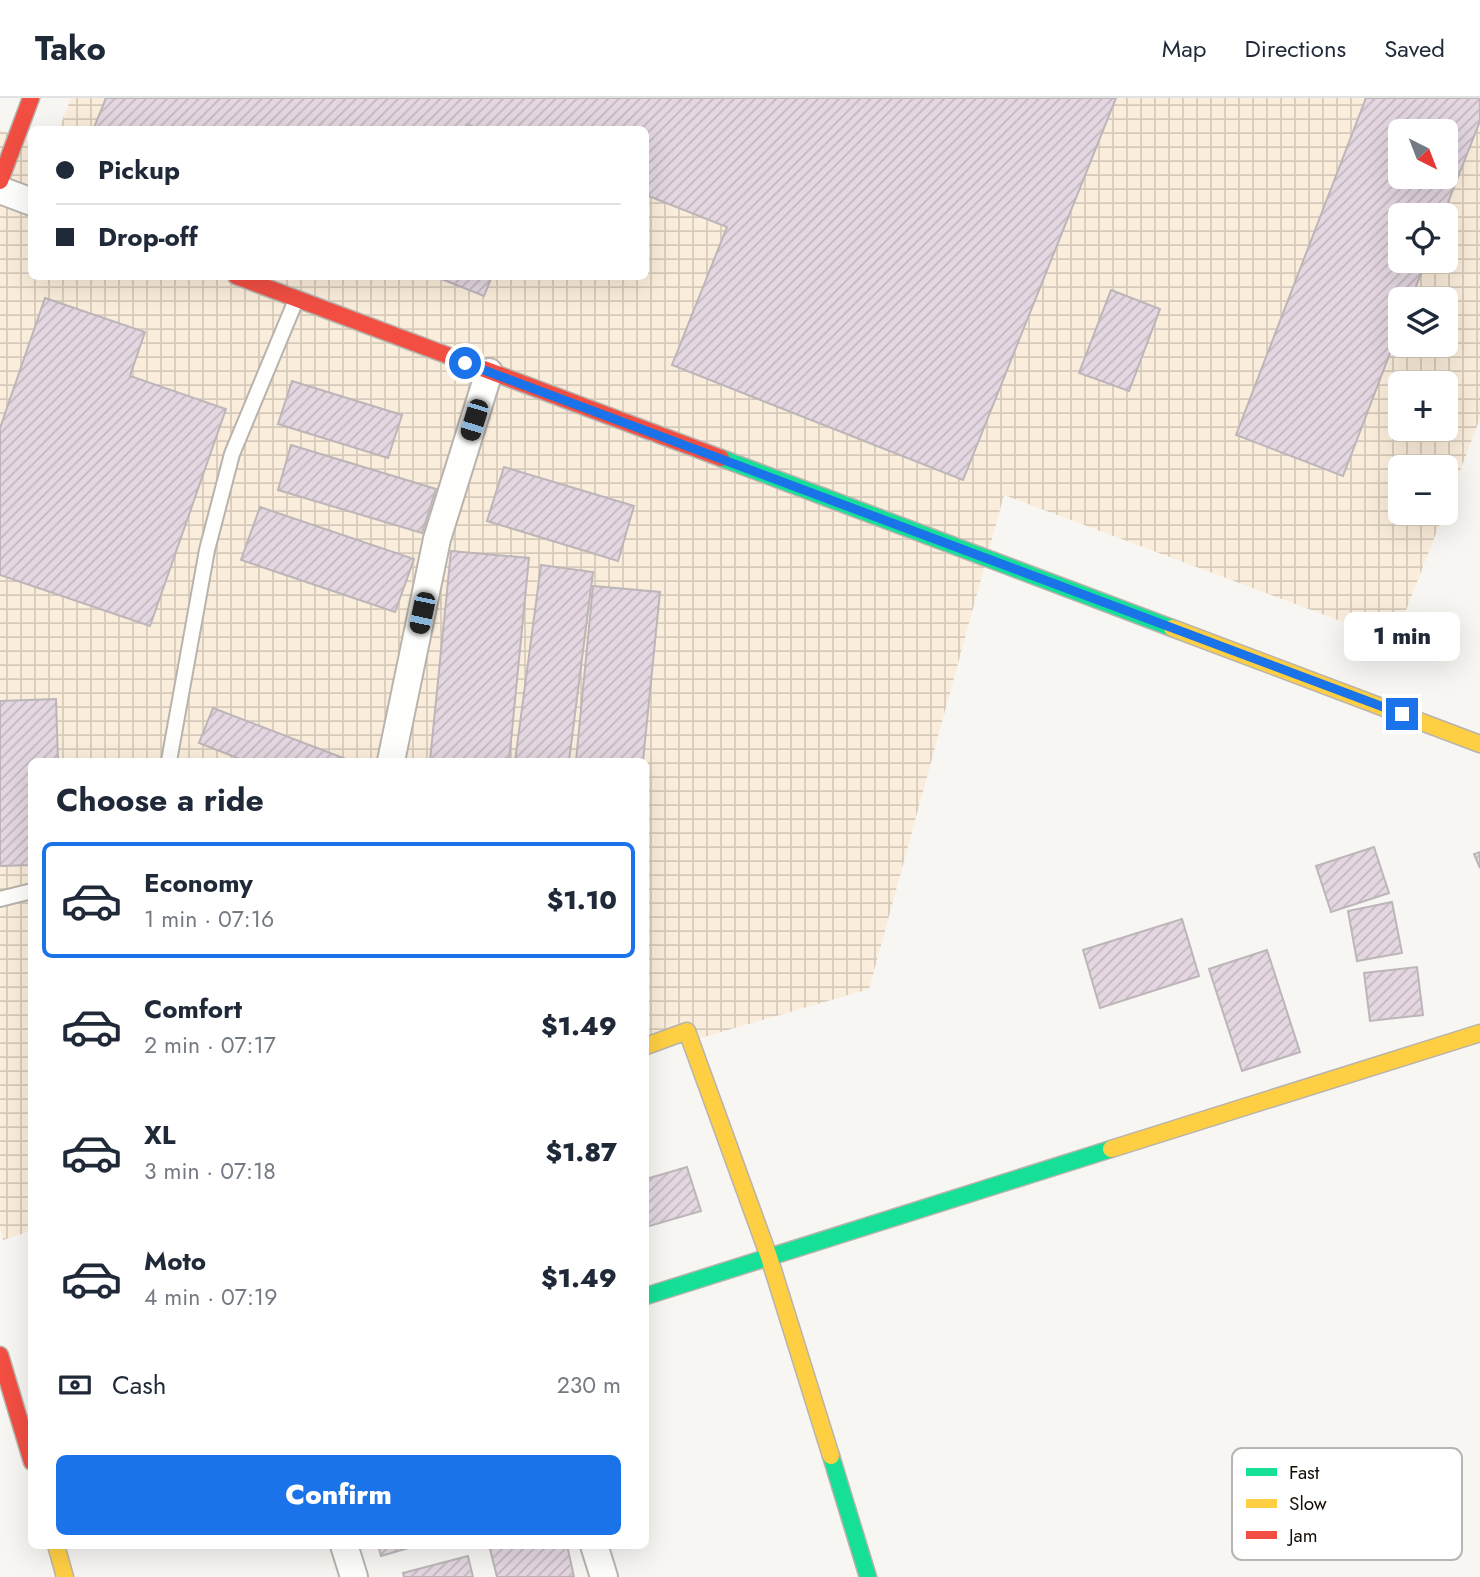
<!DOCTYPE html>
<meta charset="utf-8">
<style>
body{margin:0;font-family:Jost,sans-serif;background:#f2f2f3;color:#1f2937;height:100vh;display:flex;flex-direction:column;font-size:26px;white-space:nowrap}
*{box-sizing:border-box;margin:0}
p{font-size:23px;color:#747a83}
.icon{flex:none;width:38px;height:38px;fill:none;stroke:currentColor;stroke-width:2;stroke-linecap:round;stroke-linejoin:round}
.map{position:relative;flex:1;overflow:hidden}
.side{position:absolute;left:28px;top:660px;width:621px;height:791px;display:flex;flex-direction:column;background:#fff;border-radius:10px;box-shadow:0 7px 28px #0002}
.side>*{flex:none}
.banner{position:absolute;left:28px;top:28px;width:621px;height:154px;border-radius:10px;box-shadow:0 7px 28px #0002;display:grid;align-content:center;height:154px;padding:0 28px;background:#fff}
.needle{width:46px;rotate:138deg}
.fabs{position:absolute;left:1388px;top:21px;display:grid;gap:14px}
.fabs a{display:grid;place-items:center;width:70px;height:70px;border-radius:10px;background:#fff;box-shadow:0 7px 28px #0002;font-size:35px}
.end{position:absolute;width:32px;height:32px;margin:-16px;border:9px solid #1a73e8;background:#fff;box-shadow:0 0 0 4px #fff}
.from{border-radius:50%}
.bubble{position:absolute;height:49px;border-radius:10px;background:#fff;box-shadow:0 7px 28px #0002;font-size:23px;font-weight:800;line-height:49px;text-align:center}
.car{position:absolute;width:21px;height:42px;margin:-21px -10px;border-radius:9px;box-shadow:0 0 5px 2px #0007;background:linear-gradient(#222 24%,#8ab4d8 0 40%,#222 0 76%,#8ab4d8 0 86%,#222 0)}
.banner b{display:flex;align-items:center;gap:24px;height:66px;font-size:26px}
.banner b+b{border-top:2px solid #e0e1e3}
.banner i{width:18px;height:18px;background:#1f2937}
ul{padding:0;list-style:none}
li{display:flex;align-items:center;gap:21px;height:116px;margin:0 14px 10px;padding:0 14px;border:4px solid transparent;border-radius:10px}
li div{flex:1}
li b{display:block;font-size:26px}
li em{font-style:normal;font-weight:800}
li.active{border-color:#1a73e8}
li>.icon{width:63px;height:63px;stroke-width:1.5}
h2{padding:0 28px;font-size:32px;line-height:84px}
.pay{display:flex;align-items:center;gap:18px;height:77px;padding:0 28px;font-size:26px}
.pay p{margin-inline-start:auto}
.primary-button{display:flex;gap:14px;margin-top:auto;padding:14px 28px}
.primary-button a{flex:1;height:80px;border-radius:10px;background:#1a73e8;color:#fff;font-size:28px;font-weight:800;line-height:80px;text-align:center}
header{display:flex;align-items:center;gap:42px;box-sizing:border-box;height:98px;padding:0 35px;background:#fff;border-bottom:2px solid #e0e1e3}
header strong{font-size:33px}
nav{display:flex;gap:38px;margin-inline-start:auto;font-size:24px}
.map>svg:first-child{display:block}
</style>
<header>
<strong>Tako</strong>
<nav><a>Map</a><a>Directions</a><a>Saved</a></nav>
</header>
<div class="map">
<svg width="1480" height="1479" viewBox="0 0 1480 1479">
<defs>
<pattern id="industrial-grid" width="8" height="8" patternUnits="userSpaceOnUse" patternTransform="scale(1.75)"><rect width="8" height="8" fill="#fbeddb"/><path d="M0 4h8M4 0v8" fill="none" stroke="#d6caba"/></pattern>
<pattern id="building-hatch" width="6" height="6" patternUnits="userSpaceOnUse" patternTransform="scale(1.75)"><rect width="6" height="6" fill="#e4d7e1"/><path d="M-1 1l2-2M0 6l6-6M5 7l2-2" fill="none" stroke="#c3b7bf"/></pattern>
</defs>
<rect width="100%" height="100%" fill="#f8f6f3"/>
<!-- industrial -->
<path fill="url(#industrial-grid)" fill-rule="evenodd" d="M71 0H1480V320L1446 410V369H1400V415H1444L1394 543 1004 397 869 891 646 956V663H32L31 1133 3 1142 0 1130V32L31 42 32 178H646V32L59 31ZM1400 33H1446V79H1400ZM1400 117H1446V163H1400ZM1400 201H1446V247H1400ZM1400 285H1446V331H1400Z"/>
<!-- building -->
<g fill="url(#building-hatch)" stroke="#bcb6b9" stroke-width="2" fill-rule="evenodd">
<path d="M106 0H1116L963 382 672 267 727 129 646 97V32H480L467 26 465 32H93Z"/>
<path d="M1366 0H1480V23L1443 117H1400V163H1426L1411 201H1400V229L1343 378 1236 337ZM1400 33H1446V79H1400Z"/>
<path d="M434 178H492L484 198Z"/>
<path d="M1111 192 1160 211 1129 293 1079 275Z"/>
<path d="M45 200 145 234 130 278 226 311 150 528 0 477V330Z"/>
<path d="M292 283 402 317 388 360 278 326Z"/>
<path d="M291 347 436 391 422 435 278 392Z"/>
<path d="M504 369 634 408 618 463 487 423Z"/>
<path d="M260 409 414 461 395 514 241 462Z"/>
<path d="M451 453 529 460 509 663H430Z"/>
<path d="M541 467 593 474 569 663H515Z"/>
<path d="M593 488 660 494 643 663H576Z"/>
<path d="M56 601 58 663H32V767L0 768V603Z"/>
<path d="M213 610 351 663H245L199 645Z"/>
<path d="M1374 749 1389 795 1331 814 1316 768Z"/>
<path d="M1480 754V770L1474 756Z"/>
<path d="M1392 804 1402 855 1357 863 1348 813Z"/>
<path d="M1182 821 1199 878 1100 910 1083 852Z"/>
<path d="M1267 852 1300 954 1242 973 1209 871Z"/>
<path d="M1417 869 1423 917 1370 923 1364 875Z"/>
<path d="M687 1069 701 1113 646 1129V1081Z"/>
<path d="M378 1447H419L381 1458Z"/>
<path d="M489 1447H567L574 1479H497Z"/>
<path d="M468 1458 473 1479H404L403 1475Z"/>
</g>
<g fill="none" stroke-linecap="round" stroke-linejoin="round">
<defs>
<g id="lane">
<path d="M169 663 207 452 232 356 296 202"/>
<path d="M0 801 32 793"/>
</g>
<g id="street">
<path d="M0 92 32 104"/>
<path d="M391 663 437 441 489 274"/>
<path d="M344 1447 354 1479"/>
<path d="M594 1447 604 1479"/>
</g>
<g id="fast">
<path d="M721 360 1172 530"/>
<path d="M646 1198 1111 1051"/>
<path d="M831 1358 868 1479"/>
</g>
<g id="slow">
<path d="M1172 530 1480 646"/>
<path d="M646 948 687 933 769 1159 831 1358"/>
<path d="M1111 1051 1480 935"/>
<path d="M56 1447 65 1479"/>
</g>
<g id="jam">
<path d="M0 83 31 0"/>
<path d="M236 178 721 360"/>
<path d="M0 1257 32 1364"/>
</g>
</defs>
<!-- lane casing -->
<use href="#lane" stroke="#b8b3ac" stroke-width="18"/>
<!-- street casing -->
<use href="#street" stroke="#b8b3ac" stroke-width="30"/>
<!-- fast casing -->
<use href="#fast" stroke="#b8b3ac" stroke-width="19"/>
<!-- slow casing -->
<use href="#slow" stroke="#b8b3ac" stroke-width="19"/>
<!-- jam casing -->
<use href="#jam" stroke="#b8b3ac" stroke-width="19"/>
<!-- lane -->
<use href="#lane" stroke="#fefefd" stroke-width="14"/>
<!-- street -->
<use href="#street" stroke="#fefefd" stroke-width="26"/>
<!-- fast -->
<use href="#fast" stroke="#16e098" stroke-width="16"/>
<!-- slow -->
<use href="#slow" stroke="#ffcf43" stroke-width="16"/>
<!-- jam -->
<use href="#jam" stroke="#f24e42" stroke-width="16"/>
</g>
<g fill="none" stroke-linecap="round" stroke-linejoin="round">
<!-- route -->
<path stroke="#1a73e8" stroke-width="9" d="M465 265 1402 616"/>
</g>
<!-- legend -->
<rect x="1232" y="1350" width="230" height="112" rx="10" fill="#fff" stroke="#b8b6b3" stroke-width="2"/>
<rect x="1246" y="1370" width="31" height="8" fill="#16e098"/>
<rect x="1246" y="1401" width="31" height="9" fill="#ffcf43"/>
<rect x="1246" y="1433" width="31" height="8" fill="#f24e42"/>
<g font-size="19" fill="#140c03">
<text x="1289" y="1381">Fast</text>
<text x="1289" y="1412">Slow</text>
<text x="1289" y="1444">Jam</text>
</g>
</svg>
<div class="fabs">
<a><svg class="needle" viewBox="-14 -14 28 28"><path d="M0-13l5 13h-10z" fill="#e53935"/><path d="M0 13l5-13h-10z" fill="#747a83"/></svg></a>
<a><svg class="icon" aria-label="locate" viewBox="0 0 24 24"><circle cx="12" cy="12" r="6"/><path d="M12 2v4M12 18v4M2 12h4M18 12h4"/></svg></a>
<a><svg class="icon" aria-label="layers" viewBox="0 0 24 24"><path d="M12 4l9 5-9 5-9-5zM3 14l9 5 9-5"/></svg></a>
<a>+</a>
<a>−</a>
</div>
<i class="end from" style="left:465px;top:265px"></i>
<i class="end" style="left:1402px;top:616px"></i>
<div class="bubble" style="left:1344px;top:514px;width:116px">1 min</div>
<i class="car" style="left:474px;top:322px;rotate:197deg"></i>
<i class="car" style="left:422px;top:515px;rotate:192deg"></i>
<div class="banner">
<b><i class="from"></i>Pickup</b>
<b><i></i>Drop-off</b>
</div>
<section class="side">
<h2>Choose a ride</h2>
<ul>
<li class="active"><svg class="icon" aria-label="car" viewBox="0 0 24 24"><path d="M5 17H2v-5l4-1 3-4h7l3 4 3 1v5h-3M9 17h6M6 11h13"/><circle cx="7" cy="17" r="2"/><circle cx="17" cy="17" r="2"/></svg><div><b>Economy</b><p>1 min · 07:16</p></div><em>$1.10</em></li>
<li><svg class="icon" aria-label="car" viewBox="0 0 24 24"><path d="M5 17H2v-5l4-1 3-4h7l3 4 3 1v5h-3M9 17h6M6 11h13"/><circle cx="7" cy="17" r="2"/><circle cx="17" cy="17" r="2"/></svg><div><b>Comfort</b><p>2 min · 07:17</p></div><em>$1.49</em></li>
<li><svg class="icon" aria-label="car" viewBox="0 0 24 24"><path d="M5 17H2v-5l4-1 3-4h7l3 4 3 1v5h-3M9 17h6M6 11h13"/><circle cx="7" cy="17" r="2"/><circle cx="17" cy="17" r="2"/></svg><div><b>XL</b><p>3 min · 07:18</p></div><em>$1.87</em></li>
<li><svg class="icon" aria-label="car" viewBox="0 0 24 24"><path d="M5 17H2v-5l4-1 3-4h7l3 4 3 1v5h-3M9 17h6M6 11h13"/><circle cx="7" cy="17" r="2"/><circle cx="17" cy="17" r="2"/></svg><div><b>Moto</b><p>4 min · 07:19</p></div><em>$1.49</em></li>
</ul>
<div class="pay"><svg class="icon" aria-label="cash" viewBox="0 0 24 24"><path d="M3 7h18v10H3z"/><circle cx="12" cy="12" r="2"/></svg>Cash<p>230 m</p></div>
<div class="primary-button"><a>Confirm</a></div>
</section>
</div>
